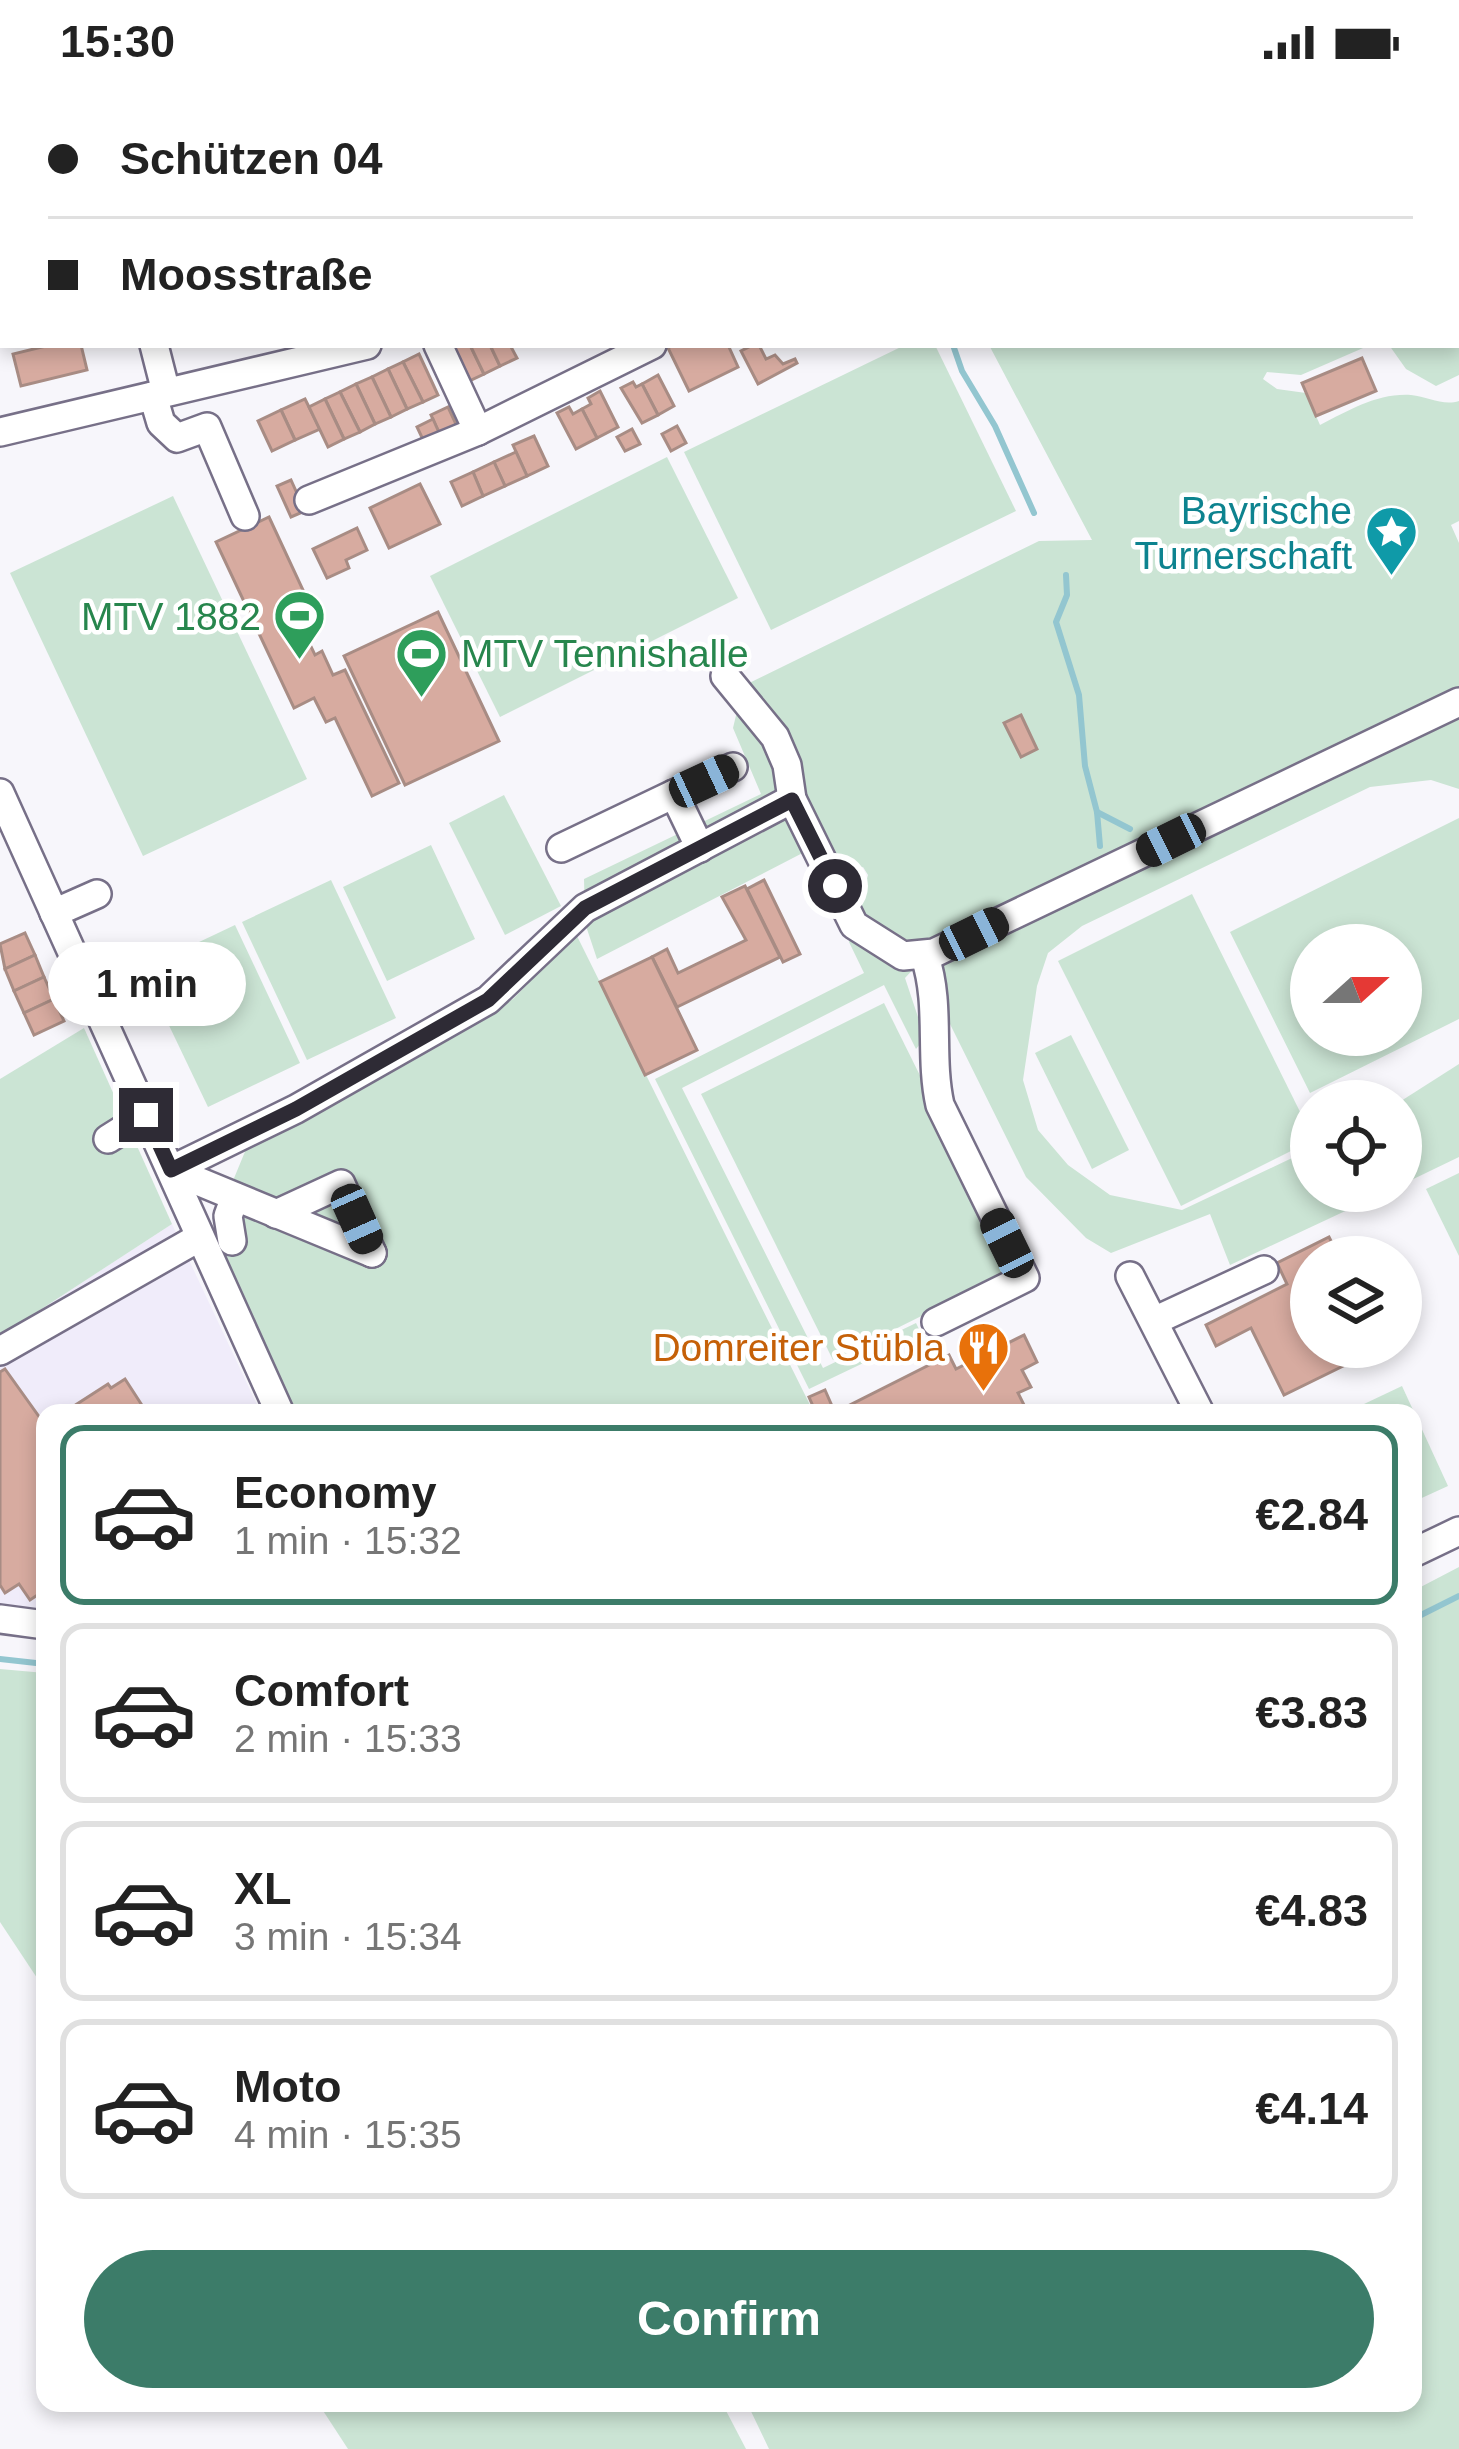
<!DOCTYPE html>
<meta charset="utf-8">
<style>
body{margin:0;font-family:Helvetica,sans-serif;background:#f2f2f2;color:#222;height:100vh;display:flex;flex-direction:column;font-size:45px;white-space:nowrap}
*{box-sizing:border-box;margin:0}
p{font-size:39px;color:#767676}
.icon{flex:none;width:66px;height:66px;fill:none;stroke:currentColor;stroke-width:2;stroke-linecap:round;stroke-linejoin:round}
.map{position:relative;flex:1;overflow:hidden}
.side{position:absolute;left:36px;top:1320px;width:1386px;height:1008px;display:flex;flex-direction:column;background:#fff;border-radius:24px;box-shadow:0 6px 18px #0003}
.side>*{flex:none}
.hud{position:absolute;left:0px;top:0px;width:1461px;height:264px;box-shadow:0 6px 18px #0003;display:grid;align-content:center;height:264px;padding:0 48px;background:#fff}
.needle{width:78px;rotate:69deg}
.controls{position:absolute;left:1290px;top:840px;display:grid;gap:24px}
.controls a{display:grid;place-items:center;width:132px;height:132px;border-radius:50%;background:#fff;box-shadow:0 6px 18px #0003;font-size:60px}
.end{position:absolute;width:54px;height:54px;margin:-27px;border:15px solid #2e2b35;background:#fff;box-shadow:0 0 0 6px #fff}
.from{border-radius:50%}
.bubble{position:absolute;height:84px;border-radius:42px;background:#fff;box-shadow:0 6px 18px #0003;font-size:39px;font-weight:700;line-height:84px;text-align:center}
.car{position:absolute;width:36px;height:72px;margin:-36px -18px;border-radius:15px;box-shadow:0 0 9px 3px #0007;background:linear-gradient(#222 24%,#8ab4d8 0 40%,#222 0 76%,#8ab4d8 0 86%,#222 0)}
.hud b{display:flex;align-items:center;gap:42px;height:114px;font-size:45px}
.hud b+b{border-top:3px solid #e0e0e0}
.hud i{width:30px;height:30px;background:#222}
ul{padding:21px 0 0;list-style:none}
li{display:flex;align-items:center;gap:36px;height:180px;margin:0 24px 18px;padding:0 24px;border:6px solid #e0e0e0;border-radius:24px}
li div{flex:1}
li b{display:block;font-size:45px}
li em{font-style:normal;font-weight:700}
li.current{border-color:#3c7c69}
li>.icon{width:108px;height:108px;stroke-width:1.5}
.action{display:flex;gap:24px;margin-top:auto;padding:24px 48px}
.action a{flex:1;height:138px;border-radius:72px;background:#3c7c69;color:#fff;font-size:48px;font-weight:700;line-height:138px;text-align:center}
.status{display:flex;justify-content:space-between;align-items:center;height:84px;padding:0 60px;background:#fff;direction:ltr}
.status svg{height:33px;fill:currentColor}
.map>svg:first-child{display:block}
</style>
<div class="status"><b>15:30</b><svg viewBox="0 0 49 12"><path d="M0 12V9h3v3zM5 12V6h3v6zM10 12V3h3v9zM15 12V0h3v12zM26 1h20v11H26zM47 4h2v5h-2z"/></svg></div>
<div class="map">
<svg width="1459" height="2365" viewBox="0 0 1459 2365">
<rect width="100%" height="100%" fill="#f7f6fb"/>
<!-- built -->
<path fill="#f0ecfa" d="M172 1140 261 1329H45V1530L0 1524V1252Z"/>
<!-- green -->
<g fill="#cbe4d4" fill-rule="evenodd">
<path d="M1459 243V291L1436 302 1406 285 1389 261H1458Z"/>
<path d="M905 261H935L1016 427 771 546 684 368Z"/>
<path d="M989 261H1370L1301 291 1267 288 1263 295 1277 305 1306 309 1320 341C1350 326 1377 309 1411 311 1428 313 1443 322 1459 317V437L1451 441 1459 459V705L1431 696 1370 703 1082 842 1048 869 1037 902 1023 996 1038 1046 1068 1081 1110 1111 1182 1126 1311 1065V1107H1388L1230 1181 1210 1130 1111 1169 1086 1154 1026 1093 950 940 942 885 934 863 905 894 925 954 916 965 884 901 682 1004 823 1284 916 1239 922 1251 809 1305 655 995 864 889 849 858 868 791 863 783 837 795 820 760 597 875 585 839 584 795 761 710 733 644 743 602 1039 457 1092 456Z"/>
<path d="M667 373 738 514 500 633 430 492Z"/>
<path d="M173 412 307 695 143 772 10 489Z"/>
<path d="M504 711 561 822 505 851 449 739Z"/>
<path d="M1459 734V935L1310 1009 1230 848ZM1311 861H1401V951H1311Z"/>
<path d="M431 761 475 855 387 897 343 803Z"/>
<path d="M331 796 396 934 307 976 242 838Z"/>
<path d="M1192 810 1311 1050V1057L1181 1122 1058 877Z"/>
<path d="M235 841 300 979 208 1023 142 885Z"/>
<path d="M576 850 814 1329H296L213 1145 249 1058 513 915Z"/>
<path d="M884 919 1016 1185 833 1276 701 1010Z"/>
<path d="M84 944 172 1140 0 1252V995Z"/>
<path d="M1071 951 1129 1066 1092 1085 1035 969Z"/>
<path d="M1459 980V1073L1401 1101V1017Z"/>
<path d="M1459 1089V1172L1426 1105Z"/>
<path d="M1402 1302 1448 1402 1413 1418V1329H1345Z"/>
<path d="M1459 1483V2365H769L747 2319H1413V1507Z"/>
<path d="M0 1585 45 1589V1906L0 1838Z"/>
<path d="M318 2319H722L746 2365H348Z"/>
</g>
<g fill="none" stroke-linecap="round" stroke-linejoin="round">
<!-- stream -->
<g stroke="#93c6d0" stroke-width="6">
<path d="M821 0 822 3"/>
<path d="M953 261 962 287 995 342 1034 429"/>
<path d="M1066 491 1067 511 1056 538 1079 611 1085 682 1097 728 1100 762"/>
<path d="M1097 728 1130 745"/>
<path d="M1413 1535 1459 1512"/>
<path d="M0 1575 45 1580"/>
</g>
</g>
<!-- building -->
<g fill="#d7aba0" stroke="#a88c84" stroke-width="3">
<path d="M3 172V250H0V173Z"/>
<path d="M50 261H81L87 286 21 302 13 270Z"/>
<path d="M449 261H470L484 290 467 298Z"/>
<path d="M470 261H490L500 282 484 290Z"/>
<path d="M490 261H510L517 274 500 282Z"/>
<path d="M674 261H728L738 283 689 307 668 264Z"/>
<path d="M753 261H759L766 275 775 271 783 280 795 275 797 279 758 300 741 267Z"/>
<path d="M419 270 438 311 423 318 403 278Z"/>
<path d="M1362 274 1376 307 1316 332 1302 299Z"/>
<path d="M403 278 423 318 407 325 388 285Z"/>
<path d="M388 285 407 325 391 333 372 293Z"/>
<path d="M658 291 674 322 658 331 642 300Z"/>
<path d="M372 293 391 333 375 340 356 300Z"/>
<path d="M633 298 636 303 642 300 658 331 642 339 621 304Z"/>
<path d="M356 300 375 340 360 348 340 308Z"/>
<path d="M600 307 618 343 597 354 582 325 591 320 588 314Z"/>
<path d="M340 308 360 348 344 355 325 315Z"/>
<path d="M305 315 320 345 295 356 281 326Z"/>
<path d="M325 315 344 355 328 363 309 323Z"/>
<path d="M448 323 456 340 441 353 431 331Z"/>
<path d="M569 323 573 330 582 325 597 354 576 365 557 329Z"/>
<path d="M281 326 295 356 272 367 258 337Z"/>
<path d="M433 335 441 353 425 360 417 343Z"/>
<path d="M677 342 686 359 671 367 662 350Z"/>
<path d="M632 345 640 360 625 367 617 353Z"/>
<path d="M534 352 548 382 527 392 513 361Z"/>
<path d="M516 368 527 392 505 402 494 378Z"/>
<path d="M494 378 505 402 483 412 473 388Z"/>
<path d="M473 388 483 412 462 422 451 398Z"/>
<path d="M291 396 305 427 291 433 277 402Z"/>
<path d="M420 400 440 440 389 464 370 424Z"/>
<path d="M269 433 316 534 301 542 315 571 322 567 333 591 345 586 399 699 372 712 335 634 326 638 314 614 294 624 216 458Z"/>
<path d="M357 444 367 466 346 476 349 484 327 494 313 465Z"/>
<path d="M438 528 499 657 405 701 344 572Z"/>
<path d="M1021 631 1037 665 1021 673 1004 639Z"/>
<path d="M764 796 800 870 783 878 747 805Z"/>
<path d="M745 802 780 873 677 923 652 873 667 865 678 889 746 856 722 813Z"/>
<path d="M25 849 35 871 5 885 0 860Z"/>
<path d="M35 871 44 893 14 907 5 885Z"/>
<path d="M652 873 697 966 645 991 600 898Z"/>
<path d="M44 893 54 915 24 929 14 907Z"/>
<path d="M54 915 64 937 34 951 24 929Z"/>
<path d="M1329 1153 1339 1173H1311V1263H1382L1284 1311 1251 1244 1216 1262 1206 1241 1287 1200 1277 1179Z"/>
<path d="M1024 1251 1037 1278 1022 1286 1031 1303 1018 1309 1027 1327 1022 1329H849L846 1323 949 1271 956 1285Z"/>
<path d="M5 1285 45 1341V1506L30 1516 19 1500 5 1509 0 1501V1288Z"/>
<path d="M125 1295 147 1329H63L108 1300 111 1304Z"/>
<path d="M825 1306 832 1322 816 1329 809 1313Z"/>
</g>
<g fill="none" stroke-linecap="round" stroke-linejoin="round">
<defs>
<g id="minor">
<path d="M92 0V3"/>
<path d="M607 0V3"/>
<path d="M671 0 672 3"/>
<path d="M631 3 638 0"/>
<path d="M0 97 3 96"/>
<path d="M154 261 166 308"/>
<path d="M438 261 478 347"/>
<path d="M153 312 161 339 177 354 207 343 245 432"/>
<path d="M0 348 367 261"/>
<path d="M309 416 478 347 652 261"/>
<path d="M725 592 775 653 787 681 792 715 854 841 903 872 934 869 1459 618"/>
<path d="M0 709 280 1329"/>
<path d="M561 764 674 710"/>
<path d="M700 764 674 710 733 683"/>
<path d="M54 829 97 810"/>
<path d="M925 873C941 921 929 972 940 1021L1025 1194 936 1238"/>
<path d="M108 1055 146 1031"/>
<path d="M171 1086 296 1025 488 916 585 824 792 715"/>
<path d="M171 1086 372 1169"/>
<path d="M276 1130 341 1100 372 1169"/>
<path d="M232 1157 228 1132 235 1113"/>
<path d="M1130 1192 1200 1329"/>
<path d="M1154 1237 1264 1186"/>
<path d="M0 1267 200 1153"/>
<path d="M1413 1469 1459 1447"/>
<path d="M0 1535 45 1541"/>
</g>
</defs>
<!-- minor casing -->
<use href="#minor" stroke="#777088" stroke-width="32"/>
<!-- minor -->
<use href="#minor" stroke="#fff" stroke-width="27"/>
</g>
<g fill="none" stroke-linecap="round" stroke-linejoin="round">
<!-- route -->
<path stroke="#2e2b35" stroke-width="15" d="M146 1031 171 1086 296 1025 488 916 585 824 792 716 835 802"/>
</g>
<!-- icons -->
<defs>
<symbol id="sight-pin" viewBox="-11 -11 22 30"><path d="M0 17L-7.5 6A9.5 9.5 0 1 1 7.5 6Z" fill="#0f9aa8" stroke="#fff"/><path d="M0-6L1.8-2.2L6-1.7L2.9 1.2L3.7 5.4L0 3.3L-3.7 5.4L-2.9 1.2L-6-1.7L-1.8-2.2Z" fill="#fff"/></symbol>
<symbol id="stadium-pin" viewBox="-11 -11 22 30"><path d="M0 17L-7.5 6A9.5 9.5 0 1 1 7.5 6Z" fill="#2e9e5b" stroke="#fff"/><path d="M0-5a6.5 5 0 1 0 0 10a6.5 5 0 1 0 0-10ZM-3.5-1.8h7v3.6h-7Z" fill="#fff"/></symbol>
<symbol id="restaurant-pin" viewBox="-11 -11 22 30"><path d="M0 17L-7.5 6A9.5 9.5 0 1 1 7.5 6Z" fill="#e8710a" stroke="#fff"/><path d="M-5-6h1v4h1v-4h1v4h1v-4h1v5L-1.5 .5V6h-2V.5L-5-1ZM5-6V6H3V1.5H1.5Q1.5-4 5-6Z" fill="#fff"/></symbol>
</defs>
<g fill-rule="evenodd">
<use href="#sight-pin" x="1362" y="418" width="59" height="81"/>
<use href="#stadium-pin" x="270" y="502" width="59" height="81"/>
<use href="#stadium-pin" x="392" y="540" width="59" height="81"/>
<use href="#restaurant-pin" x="954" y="1234" width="59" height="81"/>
</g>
<g text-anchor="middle" stroke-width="9" stroke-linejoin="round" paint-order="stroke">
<!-- culture labels -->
<g font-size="39" fill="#0d838f" stroke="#fff" text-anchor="end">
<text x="1352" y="440">Bayrische<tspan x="1352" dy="45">Turnerschaft</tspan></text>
</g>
<!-- leisure labels -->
<g font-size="39" fill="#27864d" stroke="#fff" text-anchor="end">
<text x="261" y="546">MTV 1882</text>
<text x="461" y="583" text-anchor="start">MTV Tennishalle</text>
</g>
<!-- food labels -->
<g font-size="39" fill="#c56008" stroke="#fff" text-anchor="end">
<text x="945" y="1277">Domreiter Stübla</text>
</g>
</g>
</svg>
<div class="controls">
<a><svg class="needle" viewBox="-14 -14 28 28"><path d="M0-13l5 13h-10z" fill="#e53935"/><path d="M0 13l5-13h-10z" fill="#767676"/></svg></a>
<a><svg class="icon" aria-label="locate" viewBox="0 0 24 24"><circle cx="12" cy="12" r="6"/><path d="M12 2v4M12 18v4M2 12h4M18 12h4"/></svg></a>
<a><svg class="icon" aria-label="layers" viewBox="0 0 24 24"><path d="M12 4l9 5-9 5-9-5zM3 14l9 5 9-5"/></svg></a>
</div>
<i class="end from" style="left:835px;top:802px"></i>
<i class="end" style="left:146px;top:1031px"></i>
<div class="bubble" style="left:48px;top:858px;width:198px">1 min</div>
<i class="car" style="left:704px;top:697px;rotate:65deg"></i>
<i class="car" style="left:1171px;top:756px;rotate:244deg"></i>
<i class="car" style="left:974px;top:850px;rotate:64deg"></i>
<i class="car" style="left:357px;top:1135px;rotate:156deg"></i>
<i class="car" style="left:1007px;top:1159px;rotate:334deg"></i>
<div class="hud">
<b><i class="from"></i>Schützen 04</b>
<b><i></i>Moosstraße</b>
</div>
<section class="side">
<ul>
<li class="current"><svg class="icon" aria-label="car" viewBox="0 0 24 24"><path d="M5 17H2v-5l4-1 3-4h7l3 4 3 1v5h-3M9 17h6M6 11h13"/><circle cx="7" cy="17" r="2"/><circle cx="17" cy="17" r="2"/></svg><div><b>Economy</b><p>1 min · 15:32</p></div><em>€2.84</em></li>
<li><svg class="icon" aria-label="car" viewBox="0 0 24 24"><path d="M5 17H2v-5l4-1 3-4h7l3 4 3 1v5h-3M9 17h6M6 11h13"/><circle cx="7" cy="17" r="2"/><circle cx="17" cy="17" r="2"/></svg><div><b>Comfort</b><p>2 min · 15:33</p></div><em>€3.83</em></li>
<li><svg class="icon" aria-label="car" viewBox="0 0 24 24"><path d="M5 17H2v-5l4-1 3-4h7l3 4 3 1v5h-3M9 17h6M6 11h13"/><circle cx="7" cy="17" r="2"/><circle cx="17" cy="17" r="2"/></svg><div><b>XL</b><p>3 min · 15:34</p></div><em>€4.83</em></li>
<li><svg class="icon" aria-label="car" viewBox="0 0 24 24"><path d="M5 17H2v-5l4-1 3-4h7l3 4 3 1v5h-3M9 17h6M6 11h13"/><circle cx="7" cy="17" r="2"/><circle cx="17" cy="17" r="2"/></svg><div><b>Moto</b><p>4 min · 15:35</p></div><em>€4.14</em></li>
</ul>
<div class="action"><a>Confirm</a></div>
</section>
</div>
